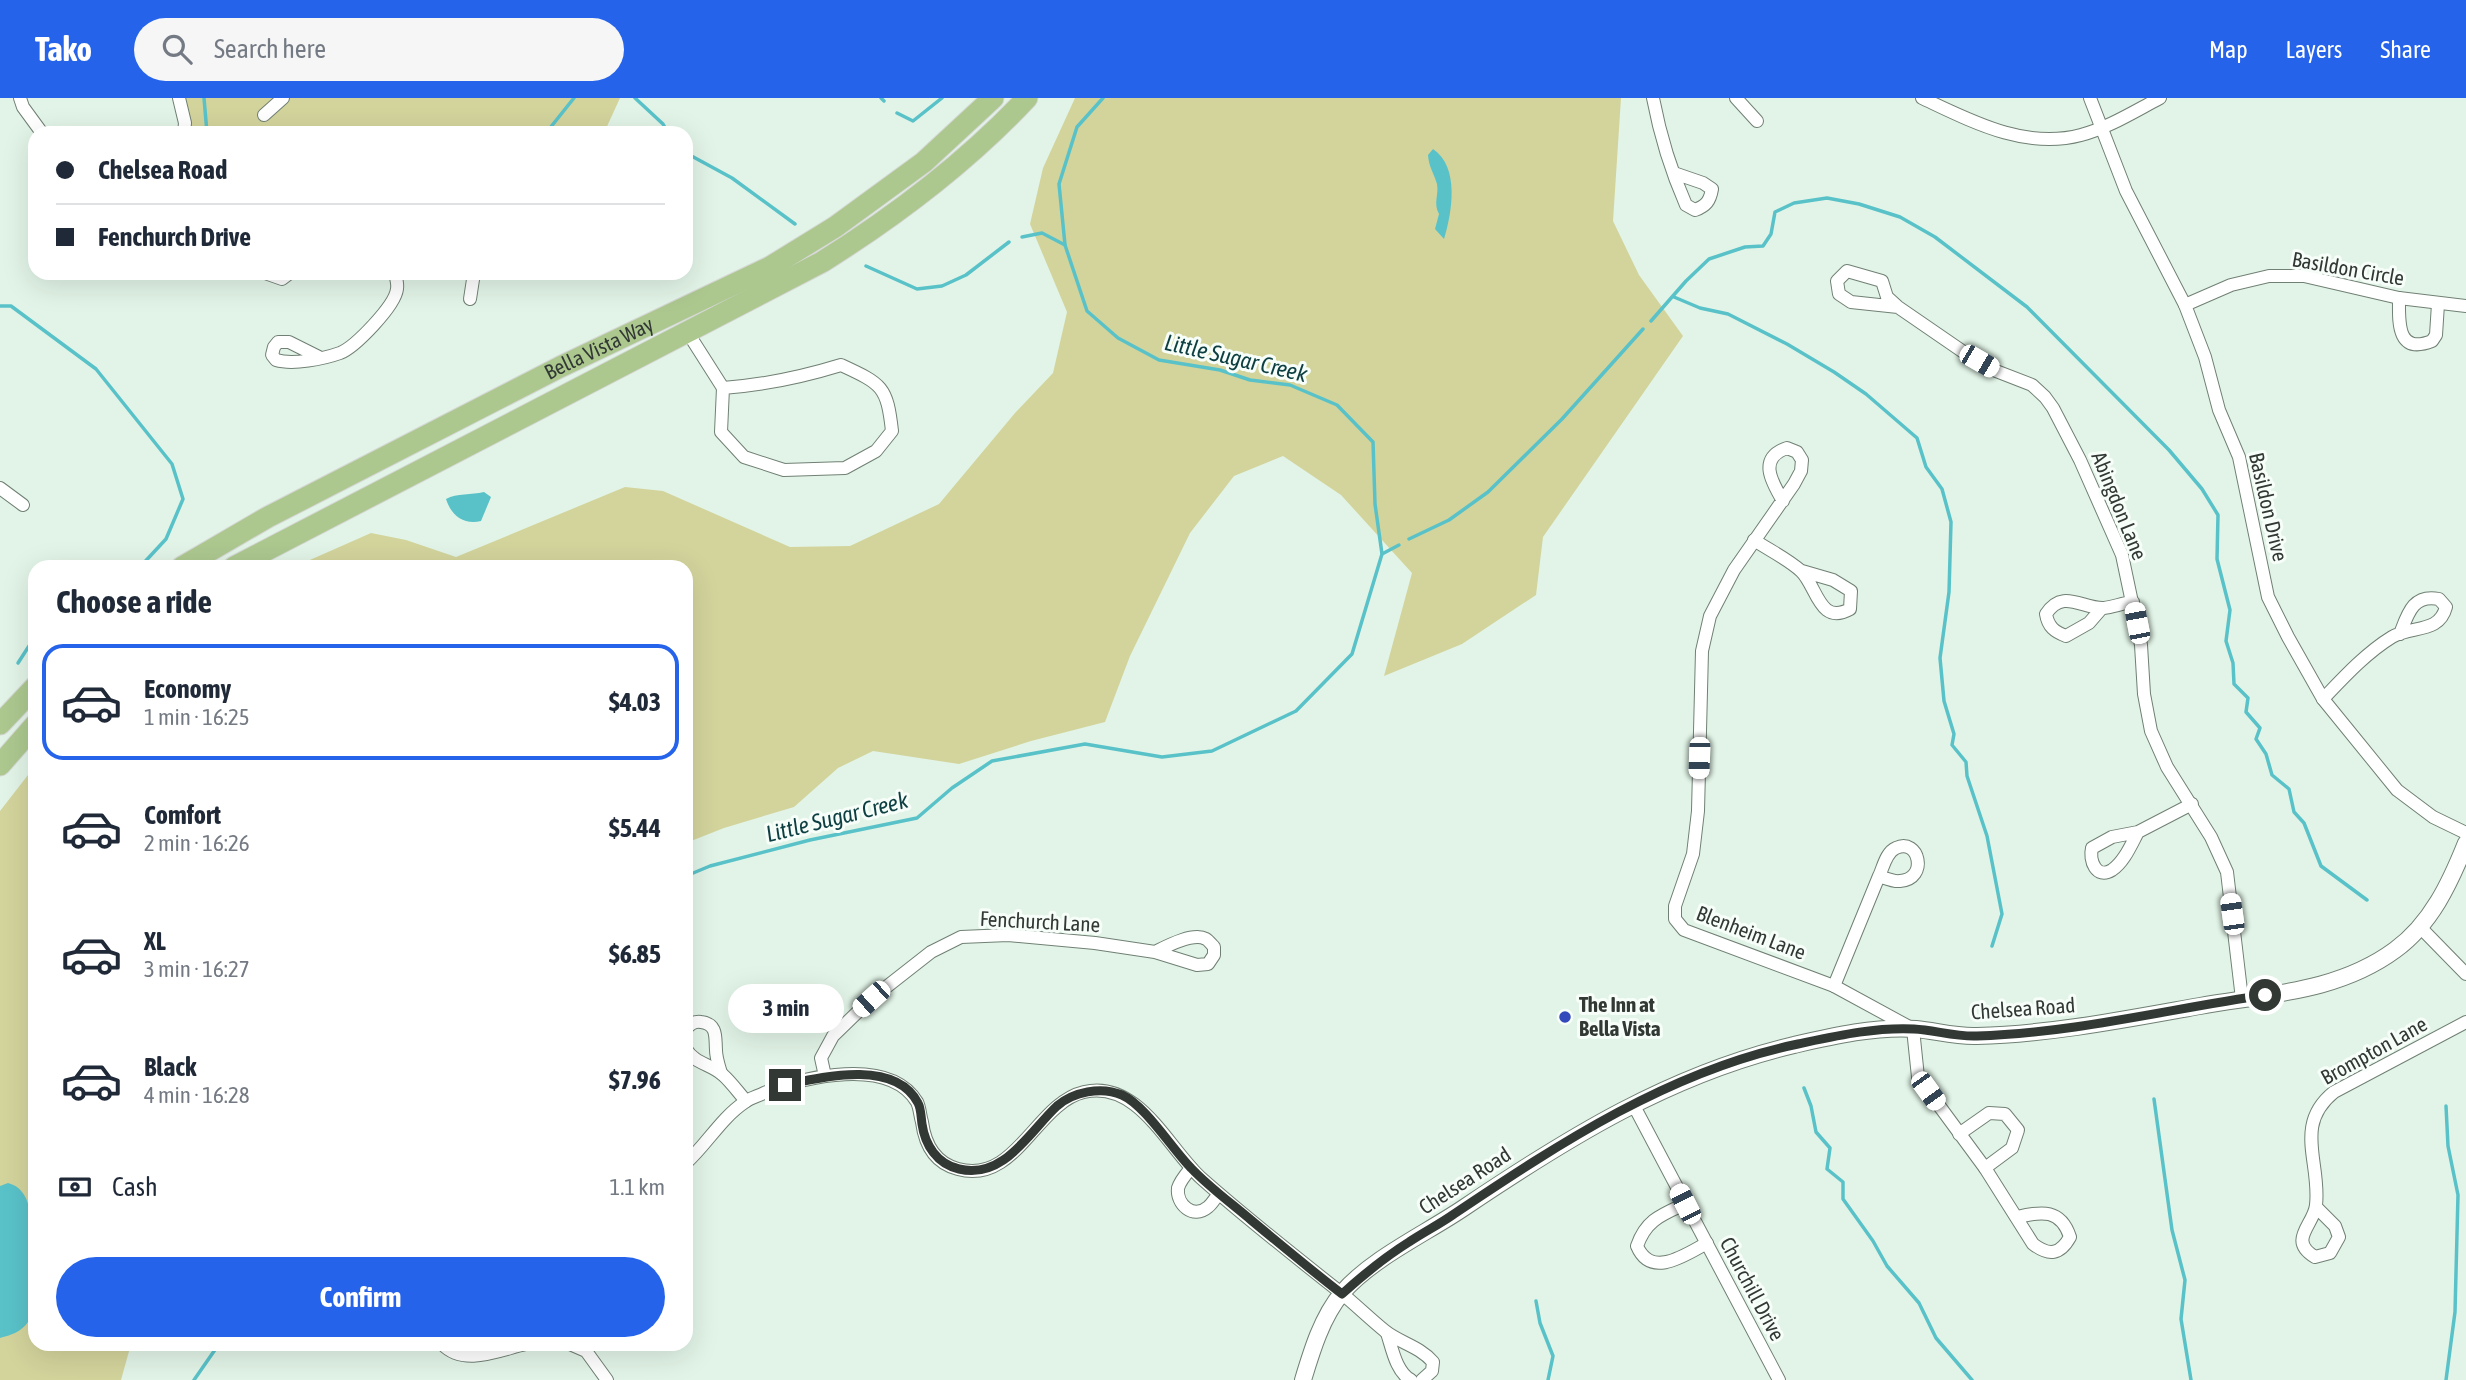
<!DOCTYPE html>
<meta charset="utf-8">
<style>
body{margin:0;font-family:"Asap Condensed",sans-serif;background:#f6f6f7;color:#1f2937;height:100vh;display:flex;flex-direction:column;font-size:26px;white-space:nowrap}
*{box-sizing:border-box;margin:0}
p{font-size:23px;color:#747a83}
.icon{flex:none;width:38px;height:38px;fill:none;stroke:currentColor;stroke-width:2;stroke-linecap:round;stroke-linejoin:round}
.map{position:relative;flex:1;overflow:hidden}
.drawer{position:absolute;left:28px;top:462px;width:665px;height:791px;display:flex;flex-direction:column;background:#fff;border-radius:21px;box-shadow:0 7px 28px #0002}
.drawer>*{flex:none}
.hud{position:absolute;left:28px;top:28px;width:665px;height:154px;border-radius:21px;box-shadow:0 7px 28px #0002;display:grid;align-content:center;height:154px;padding:0 28px;background:#fff}
.end{position:absolute;width:32px;height:32px;margin:-16px;border:9px solid #323934;background:#fff;box-shadow:0 0 0 4px #fff}
.from{border-radius:50%}
.bubble{position:absolute;height:49px;border-radius:24px;background:#fff;box-shadow:0 7px 28px #0002;font-size:23px;font-weight:700;line-height:49px;text-align:center}
.car{position:absolute;width:21px;height:42px;margin:-21px -10px;border-radius:9px;box-shadow:0 0 5px 2px #0007;background:linear-gradient(#fff 24%,#345 0 40%,#fff 0 76%,#345 0 86%,#fff 0)}
.hud b{display:flex;align-items:center;gap:24px;height:66px;font-size:26px}
.hud b+b{border-top:2px solid #e0e1e3}
.hud i{width:18px;height:18px;background:#1f2937}
ul{padding:0;list-style:none}
li{display:flex;align-items:center;gap:21px;height:116px;margin:0 14px 10px;padding:0 14px;border:4px solid transparent;border-radius:21px}
li div{flex:1}
li b{display:block;font-size:26px}
li em{font-style:normal;font-weight:700}
li.current{border-color:#2563eb}
li>.icon{width:63px;height:63px;stroke-width:1.5}
h2{padding:0 28px;font-size:32px;line-height:84px}
.pay{display:flex;align-items:center;gap:18px;height:77px;padding:0 28px;font-size:26px}
.pay p{margin-inline-start:auto}
.primary-button{display:flex;gap:14px;margin-top:auto;padding:14px 28px}
.primary-button a{flex:1;height:80px;border-radius:42px;background:#2563eb;color:#fff;font-size:28px;font-weight:700;line-height:80px;text-align:center}
header{display:flex;align-items:center;gap:42px;box-sizing:border-box;height:98px;padding:0 35px;background:#2563eb;color:#fff}
header strong{font-size:33px}
nav{display:flex;gap:38px;margin-inline-start:auto;font-size:24px}
.search{width:490px;height:63px;background:#f6f6f7;display:flex;align-items:center;gap:18px;box-sizing:border-box;padding:0 24px;border-radius:38px;color:#747a83;font-size:26px}
.map>svg:first-child{display:block}
</style>
<header>
<strong>Tako</strong>
<div class="search"><svg class="icon" aria-label="search" viewBox="0 0 24 24"><circle cx="10" cy="10" r="6"/><path d="M15 15l6 6"/></svg>Search here</div>
<nav><a>Map</a><a>Layers</a><a>Share</a></nav>
</header>
<div class="map">
<svg width="2466" height="1282" viewBox="0 0 2466 1282">
<rect width="100%" height="100%" fill="#e2f4e7"/>
<!-- green -->
<g fill="#d3d49c">
<path d="M185 0H620L604 35H191Z"/>
<path d="M1075 0H1621L1613 123 1639 177 1683 238 1543 439 1536 497 1462 546 1384 578 1412 475 1341 397 1283 358 1234 378 1190 435 1130 558 1105 624 1031 643 959 666 873 653 838 670 794 709 724 730 686 745V469H294L371 435 406 442 456 459 625 389 663 393 790 449 850 448 939 406 1015 315 1053 275 1067 214 1030 126 1043 70Z"/>
<path d="M35 668V1246H131L121 1282H0V713Z"/>
</g>
<!-- water -->
<g fill="#59c2c9">
<path d="M1433 51C1460 69 1452 115 1444 141L1435 131 1439 116C1433 105 1439 97 1437 86 1434 75 1429 70 1428 57Z"/>
<path d="M484 394 491 399 481 423C463 427 451 417 446 401 457 395 471 397 484 394Z"/>
<path d="M8 1085C20 1088 26 1097 29 1109 32 1134 43 1203 28 1224 21 1234 11 1237 0 1240V1088Z"/>
</g>
<g fill="none" stroke-linecap="round" stroke-linejoin="round">
<!-- stream -->
<g stroke="#59c2c9" stroke-width="3.5">
<path d="M204 0 207 35"/>
<path d="M635 0 663 26 668 35"/>
<path d="M881 0 884 3"/>
<path d="M897 15 913 23 942 0"/>
<path d="M546 35 574 0"/>
<path d="M686 55 732 80 795 126"/>
<path d="M1022 139 1042 135 1065 147"/>
<path d="M866 168 917 191 942 188 966 177 1009 144"/>
<path d="M1674 199 1700 210 1728 216 1787 246 1834 274 1866 296 1917 340 1926 369 1942 391 1951 424 1949 494 1940 560 1944 603 1954 636 1952 647 1966 664 1967 678 1987 738 2002 816 1992 848"/>
<path d="M0 208H11L96 271 172 366 183 401 166 441 140 469"/>
<path d="M1651 223 1686 183 1709 161 1745 149 1763 148 1771 136 1775 114 1794 105 1827 100 1859 106 1900 119 1935 139 2027 209 2169 352 2202 391 2218 417 2217 461 2230 512 2226 543 2233 565 2234 586 2248 600 2246 614 2260 630 2256 641 2266 656 2272 677 2289 691 2294 714 2304 725 2321 768 2367 802"/>
<path d="M1409 441 1449 422 1488 394 1562 321 1643 231"/>
<path d="M1382 456 1399 447"/>
<path d="M18 565 29 548 35 544"/>
<path d="M686 778 710 768 810 742 917 720 952 690 992 663 1085 646 1162 659 1212 653 1296 613 1352 556 1382 456 1375 406 1373 344 1337 307 1290 287 1250 282 1220 272 1159 262 1118 240 1087 213 1065 147 1059 86 1077 29 1103 0"/>
<path d="M1804 990 1811 1008 1816 1034 1830 1050 1827 1071 1843 1084V1101L1873 1143 1887 1168 1919 1205 1936 1240 1972 1282"/>
<path d="M2154 1001 2172 1132 2185 1182 2181 1221 2191 1282"/>
<path d="M1536 1203 1540 1225 1553 1258 1548 1282"/>
<path d="M194 1282 219 1246"/>
<path d="M2446 1282 2455 1214 2458 1097 2448 1048 2446 1008"/>
</g>
<defs>
<g id="minor">
<path d="M20 0 23 9 42 35"/>
<path d="M179 0 185 25 184 35"/>
<path d="M1653 0C1660 37 1671 73 1686 107L1695 112C1706 108 1710 103 1712 91L1703 85 1674 75"/>
<path d="M1736 0 1757 23"/>
<path d="M1922 0C1971 23 2025 52 2081 37 2108 30 2135 13 2160 0"/>
<path d="M2090 0 2126 93 2185 207 2205 259 2219 312 2239 359 2268 499 2288 539 2323 601 2397 692 2433 719 2466 735"/>
<path d="M264 17 283 0"/>
<path d="M265 175 282 181 290 175"/>
<path d="M2399 200C2399 223 2396 257 2432 243L2436 237 2438 206"/>
<path d="M470 201 474 175"/>
<path d="M2185 207 2231 187 2269 178H2304L2399 200 2466 208"/>
<path d="M1898 209 1851 204 1839 196 1837 183 1847 173 1882 183 1887 199 1898 209 1962 253 1996 273 2032 287 2045 299 2053 310 2080 362 2122 457 2141 547 2144 596 2151 633 2167 669 2211 739 2227 774 2242 901"/>
<path d="M688 235 723 290"/>
<path d="M319 259 289 244H278L274 249 272 257 276 262C293 267 323 261 340 255 355 249 395 208 397 191 398 186 396 180 395 175"/>
<path d="M841 267C882 286 887 288 892 333L876 353 845 370 784 372 744 359 721 334 723 290C764 287 802 279 841 267Z"/>
<path d="M0 390 23 407"/>
<path d="M1783 403C1771 383 1758 360 1787 350L1797 354 1802 362 1801 373 1794 386 1734 472 1710 518 1702 553 1698 713 1693 756 1675 808V821L1684 832 1834 888 1913 931 1918 979 1985 1070 2033 1146C2049 1158 2060 1157 2070 1139 2061 1111 2042 1113 2017 1119"/>
<path d="M1754 442C1769 452 1788 461 1801 473 1817 488 1819 528 1850 511L1851 493 1833 482 1802 473"/>
<path d="M2102 510 2089 525 2066 538C2055 534 2048 529 2046 516 2063 490 2082 511 2104 510 2113 509 2123 505 2133 504"/>
<path d="M2323 601C2344 579 2366 555 2392 539 2412 527 2439 536 2446 509L2439 501C2413 496 2408 515 2400 536"/>
<path d="M2138 734C2131 747 2124 764 2112 772 2096 782 2089 762 2092 750L2112 739 2138 734 2192 706"/>
<path d="M2420 829 2466 876"/>
<path d="M1834 888 1879 778C1885 780 1894 784 1900 783 1929 781 1919 739 1896 750 1886 754 1883 770 1879 778"/>
<path d="M686 931C690 926 694 923 701 924 718 926 715 940 716 952 716 960 719 968 721 975"/>
<path d="M686 951C695 966 711 966 723 977 731 984 738 994 746 1003"/>
<path d="M825 978 821 960 833 938 871 901 931 854 961 839 1008 837 1095 845 1155 854 1197 867 1208 866 1214 857V849C1213 848 1208 842 1206 841 1193 834 1167 848 1155 854"/>
<path d="M1633 1006 1779 1282"/>
<path d="M1959 1036 1989 1015 2005 1016 2018 1032 2012 1050 1985 1070"/>
<path d="M686 1065C707 1046 721 1020 745 1004 750 1000 758 998 764 995 804 979 889 958 917 1004 920 1010 920 1018 922 1024 925 1047 935 1065 958 1071 1016 1087 1036 1005 1084 994 1138 981 1168 1050 1201 1080 1246 1120 1293 1157 1340 1194 1356 1207 1369 1220 1385 1233 1400 1245 1419 1248 1433 1264L1432 1273 1422 1282"/>
<path d="M1191 1070C1186 1076 1180 1083 1178 1090 1176 1106 1193 1122 1208 1109 1212 1106 1215 1100 1219 1096"/>
<path d="M1685 1106C1661 1117 1646 1122 1637 1148 1651 1181 1685 1157 1707 1145"/>
<path d="M2316 1109 2335 1128 2339 1139 2330 1155 2315 1159C2287 1142 2314 1127 2316 1107 2321 1065 2293 1027 2334 994L2466 924"/>
<path d="M1387 1235C1392 1250 1396 1274 1411 1282"/>
<path d="M442 1246C464 1269 499 1252 526 1246"/>
<path d="M570 1246 586 1253 607 1282"/>
</g>
<path id="tertiary" d="M1303 1282C1312 1252 1322 1219 1342 1195 1372 1160 1427 1135 1465 1109 1569 1039 1671 976 1794 947 1833 938 1876 928 1916 931 1936 933 1957 939 1977 938 2052 936 2127 921 2200 908 2268 896 2338 894 2395 852 2431 826 2450 785 2466 745"/>
<g id="primary">
<path id="s1" d="M182 469 268 419 342 381 560 269 770 169 835 129 924 64 993 0"/>
<path d="M234 469 822 164C897 117 966 65 1027 0"/>
<path d="M0 626 35 589"/>
<path d="M0 667 35 627"/>
</g>
</defs>
<!-- minor casing -->
<use href="#minor" stroke="#708074" stroke-width="14"/>
<!-- tertiary casing -->
<use href="#tertiary" stroke="#708074" stroke-width="18"/>
<!-- primary casing -->
<use href="#primary" stroke="#d6d7d6" stroke-width="23"/>
<!-- minor -->
<use href="#minor" stroke="#fff" stroke-width="12"/>
<!-- tertiary -->
<use href="#tertiary" stroke="#fff" stroke-width="16"/>
<!-- primary -->
<use href="#primary" stroke="#acc88f" stroke-width="21"/>
</g>
<g fill="none" stroke-linecap="round" stroke-linejoin="round">
<!-- route -->
<path stroke="#323934" stroke-width="9" d="M785 987C822 979 895 961 918 1005 921 1010 921 1019 922 1026 925 1047 937 1066 959 1071 1004 1082 1030 1033 1057 1008 1073 994 1101 988 1122 997 1145 1007 1172 1051 1191 1070 1209 1089 1231 1105 1251 1122 1281 1147 1311 1172 1342 1196 1363 1177 1385 1159 1409 1144 1424 1134 1440 1126 1454 1116 1560 1045 1671 972 1798 946 1836 938 1875 929 1914 931 1934 932 1956 939 1977 938 2074 935 2169 911 2265 897"/>
</g>
<!-- markers -->
<circle fill="#3348ba" stroke="#f7fef9" stroke-width="2.5" cx="1565" cy="919" r="7"/>
<g text-anchor="middle" stroke-width="6" stroke-linejoin="round" paint-order="stroke">
<!-- street labels -->
<g font-size="21" fill="#323934" stroke="#f7fef9">
<text transform="translate(2348 171) rotate(10)" y="7">Basildon Circle</text>
<text dy="7" stroke="none"><textPath href="#s1" startOffset="471">Bella Vista Way</textPath></text>
<text transform="translate(2119 408) rotate(68)" y="7">Abingdon Lane</text>
<text transform="translate(2268 409) rotate(77)" y="7">Basildon Drive</text>
<text transform="translate(1040 824) rotate(3)" y="7">Fenchurch Lane</text>
<text transform="translate(1751 835) rotate(21)" y="7">Blenheim Lane</text>
<text transform="translate(2023 911) rotate(-4)" y="7">Chelsea Road</text>
<text transform="translate(2374 953) rotate(-29)" y="7">Brompton Lane</text>
<text transform="translate(1465 1083) rotate(-33)" y="7">Chelsea Road</text>
<text transform="translate(1752 1191) rotate(62)" y="7">Churchill Drive</text>
</g>
<!-- poi labels -->
<g font-size="21" font-weight="bold" fill="#323934" stroke="#f7fef9" text-anchor="start">
<text x="1579" y="914">The Inn at<tspan x="1579" dy="24">Bella Vista</tspan></text>
</g>
<!-- water labels -->
<g font-size="23" font-style="italic" fill="#0d3f42" stroke="#f7fef9">
<text transform="translate(1236 260) rotate(13)" y="8">Little Sugar Creek</text>
<text transform="translate(837 719) rotate(-14)" y="8">Little Sugar Creek</text>
</g>
</g>
</svg>
<i class="end from" style="left:2265px;top:897px"></i>
<i class="end" style="left:785px;top:987px"></i>
<div class="bubble" style="left:728px;top:886px;width:116px">3 min</div>
<i class="car" style="left:1979px;top:263px;rotate:120deg"></i>
<i class="car" style="left:2137px;top:525px;rotate:349deg"></i>
<i class="car" style="left:1699px;top:660px;rotate:182deg"></i>
<i class="car" style="left:2232px;top:816px;rotate:352deg"></i>
<i class="car" style="left:871px;top:901px;rotate:228deg"></i>
<i class="car" style="left:1928px;top:993px;rotate:144deg"></i>
<i class="car" style="left:1685px;top:1106px;rotate:333deg"></i>
<div class="hud">
<b><i class="from"></i>Chelsea Road</b>
<b><i></i>Fenchurch Drive</b>
</div>
<section class="drawer">
<h2>Choose a ride</h2>
<ul>
<li class="current"><svg class="icon" aria-label="car" viewBox="0 0 24 24"><path d="M5 17H2v-5l4-1 3-4h7l3 4 3 1v5h-3M9 17h6M6 11h13"/><circle cx="7" cy="17" r="2"/><circle cx="17" cy="17" r="2"/></svg><div><b>Economy</b><p>1 min · 16:25</p></div><em>$4.03</em></li>
<li><svg class="icon" aria-label="car" viewBox="0 0 24 24"><path d="M5 17H2v-5l4-1 3-4h7l3 4 3 1v5h-3M9 17h6M6 11h13"/><circle cx="7" cy="17" r="2"/><circle cx="17" cy="17" r="2"/></svg><div><b>Comfort</b><p>2 min · 16:26</p></div><em>$5.44</em></li>
<li><svg class="icon" aria-label="car" viewBox="0 0 24 24"><path d="M5 17H2v-5l4-1 3-4h7l3 4 3 1v5h-3M9 17h6M6 11h13"/><circle cx="7" cy="17" r="2"/><circle cx="17" cy="17" r="2"/></svg><div><b>XL</b><p>3 min · 16:27</p></div><em>$6.85</em></li>
<li><svg class="icon" aria-label="car" viewBox="0 0 24 24"><path d="M5 17H2v-5l4-1 3-4h7l3 4 3 1v5h-3M9 17h6M6 11h13"/><circle cx="7" cy="17" r="2"/><circle cx="17" cy="17" r="2"/></svg><div><b>Black</b><p>4 min · 16:28</p></div><em>$7.96</em></li>
</ul>
<div class="pay"><svg class="icon" aria-label="cash" viewBox="0 0 24 24"><path d="M3 7h18v10H3z"/><circle cx="12" cy="12" r="2"/></svg>Cash<p>1.1 km</p></div>
<div class="primary-button"><a>Confirm</a></div>
</section>
</div>
